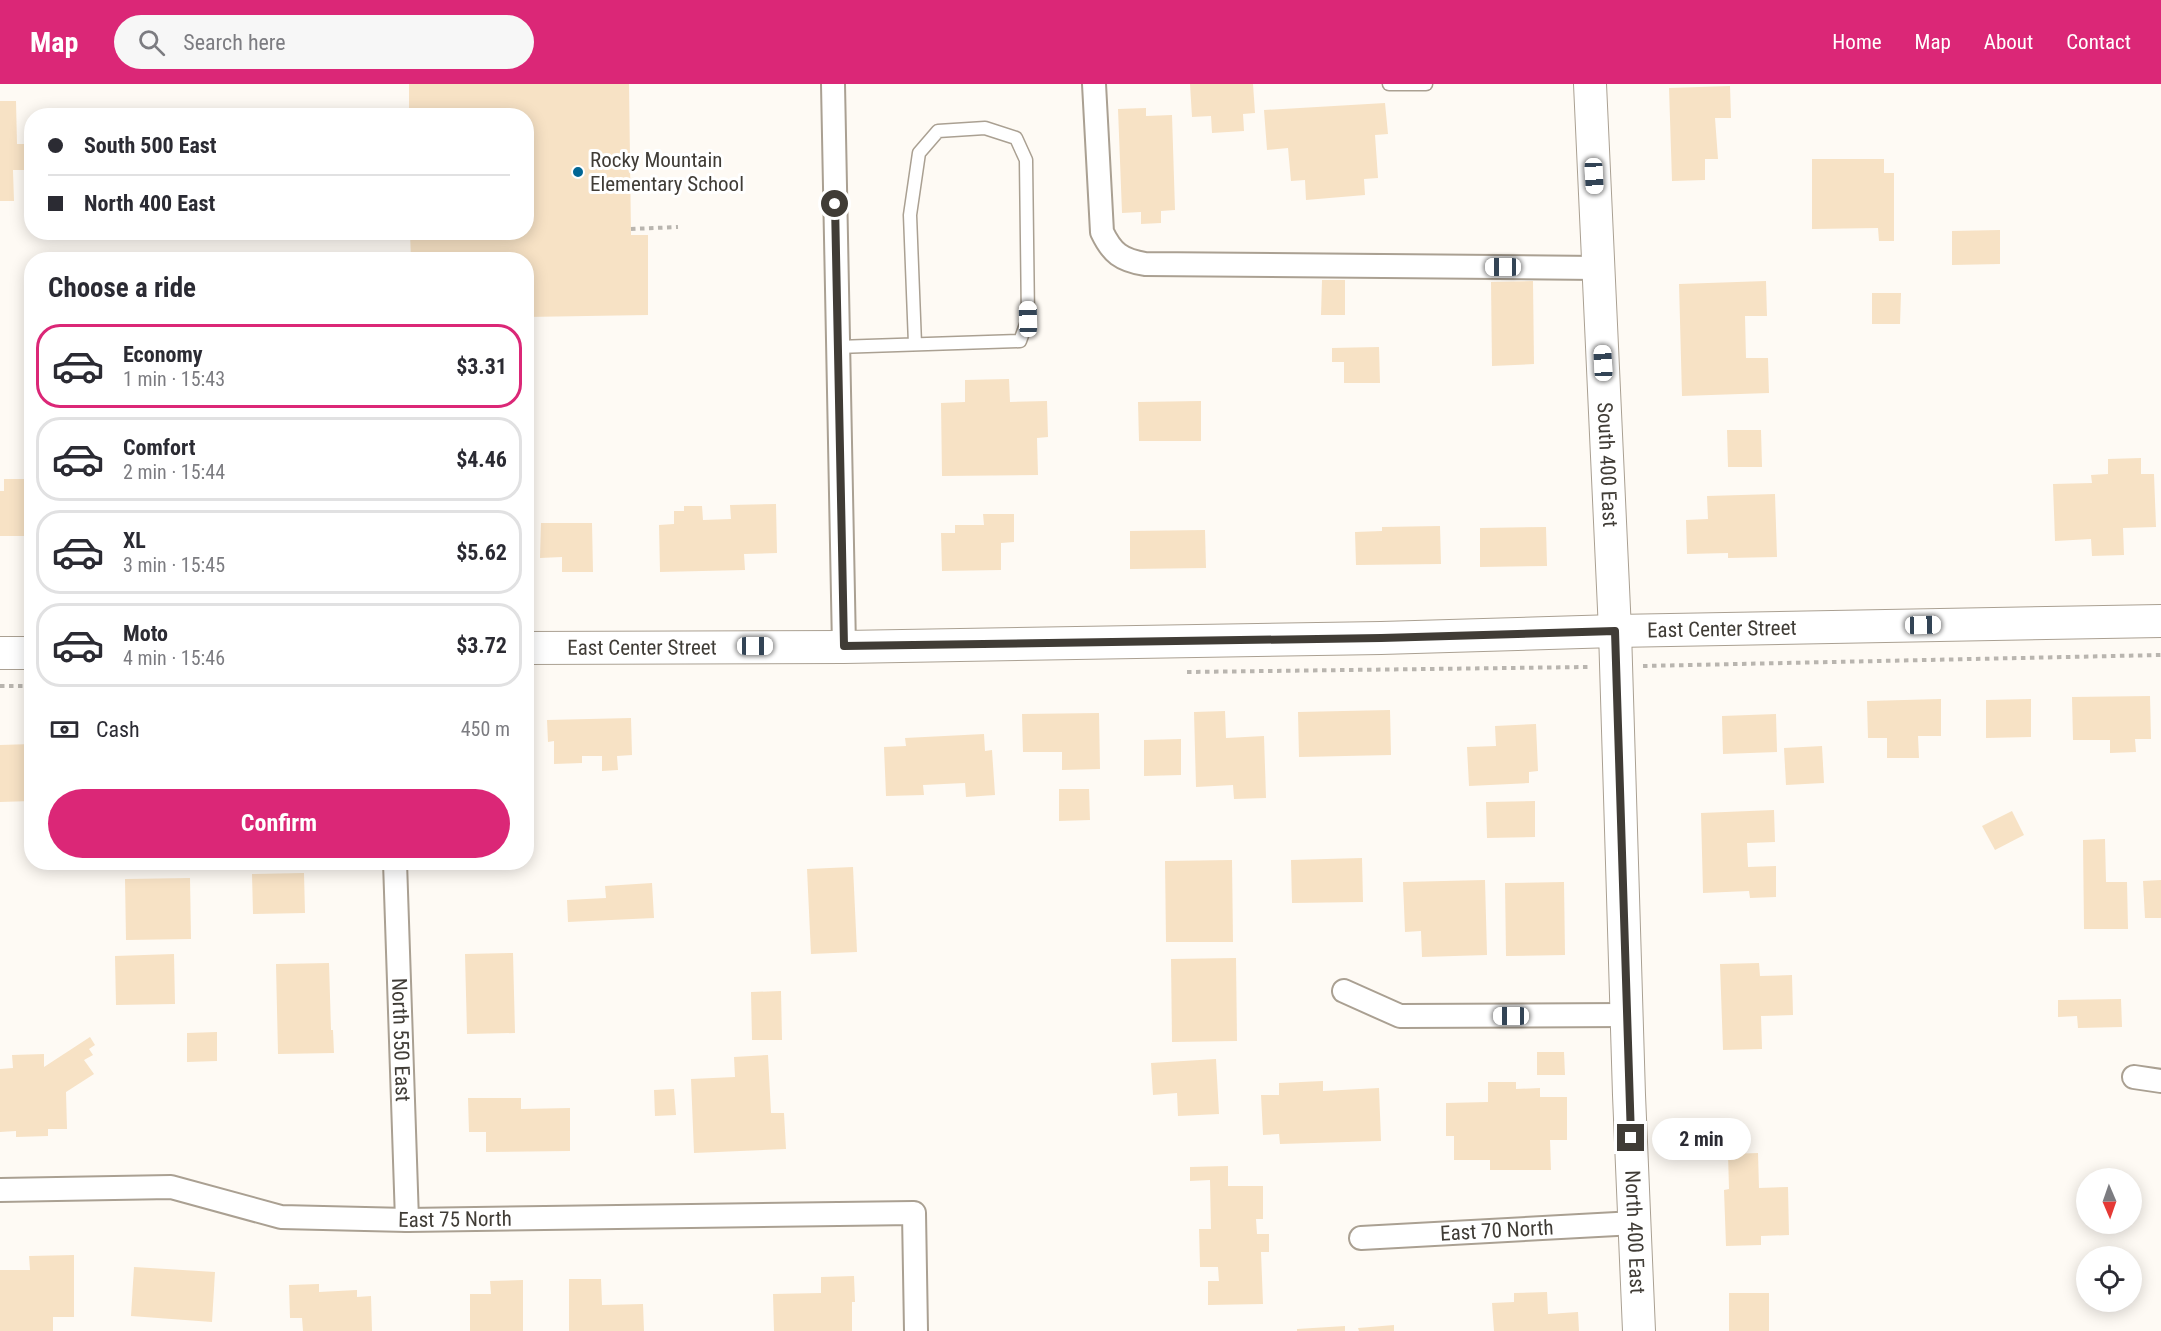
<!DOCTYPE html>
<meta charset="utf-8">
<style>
body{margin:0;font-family:"Roboto Condensed",sans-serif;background:#f7f7f7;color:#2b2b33;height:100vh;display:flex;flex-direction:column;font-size:22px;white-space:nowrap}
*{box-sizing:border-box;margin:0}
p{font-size:20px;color:#7c7c81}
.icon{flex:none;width:33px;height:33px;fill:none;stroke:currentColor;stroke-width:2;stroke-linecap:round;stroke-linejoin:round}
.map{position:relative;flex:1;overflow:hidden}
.details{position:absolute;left:24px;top:168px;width:510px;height:618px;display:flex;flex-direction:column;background:#fff;border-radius:24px;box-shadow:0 3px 15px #0003}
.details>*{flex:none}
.banner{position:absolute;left:24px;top:24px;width:510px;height:132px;border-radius:24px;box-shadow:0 3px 15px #0003;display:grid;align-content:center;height:132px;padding:0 24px;background:#fff}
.needle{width:39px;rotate:178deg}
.fabs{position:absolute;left:2076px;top:1084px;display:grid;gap:12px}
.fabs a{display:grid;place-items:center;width:66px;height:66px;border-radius:50%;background:#fff;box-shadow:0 3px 15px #0003;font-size:30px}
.end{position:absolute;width:27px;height:27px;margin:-14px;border:8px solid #403c36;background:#fff;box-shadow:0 0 0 3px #fff}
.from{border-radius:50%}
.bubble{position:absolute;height:42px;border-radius:21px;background:#fff;box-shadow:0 3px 15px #0003;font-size:20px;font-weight:700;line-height:42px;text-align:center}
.car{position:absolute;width:18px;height:36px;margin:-18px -9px;border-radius:8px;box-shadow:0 0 4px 2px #0007;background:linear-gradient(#fff 24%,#345 0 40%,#fff 0 76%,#345 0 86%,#fff 0)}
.banner b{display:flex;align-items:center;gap:21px;height:57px;font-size:22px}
.banner b+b{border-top:2px solid #e1e1e2}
.banner i{width:15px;height:15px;background:#2b2b33}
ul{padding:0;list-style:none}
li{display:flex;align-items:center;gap:18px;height:84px;margin:0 12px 9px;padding:0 12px;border:3px solid #e1e1e2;border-radius:24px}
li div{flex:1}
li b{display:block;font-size:22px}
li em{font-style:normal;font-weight:700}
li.selected{border-color:#db2777}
li>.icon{width:54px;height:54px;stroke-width:1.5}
h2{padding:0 24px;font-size:27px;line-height:72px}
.pay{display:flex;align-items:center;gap:15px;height:66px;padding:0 24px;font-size:22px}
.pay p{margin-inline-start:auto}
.cta{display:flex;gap:12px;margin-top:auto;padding:12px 24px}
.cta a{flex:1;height:69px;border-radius:36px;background:#db2777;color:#fff;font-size:24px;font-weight:700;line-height:69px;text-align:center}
header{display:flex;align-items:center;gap:36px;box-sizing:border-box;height:84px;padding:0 30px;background:#db2777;color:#fff}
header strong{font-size:28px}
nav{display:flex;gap:33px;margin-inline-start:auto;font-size:21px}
.search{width:420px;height:54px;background:#f7f7f7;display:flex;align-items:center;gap:15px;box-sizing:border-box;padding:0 21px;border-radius:33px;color:#7c7c81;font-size:22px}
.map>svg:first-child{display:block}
</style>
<header>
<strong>Map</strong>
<div class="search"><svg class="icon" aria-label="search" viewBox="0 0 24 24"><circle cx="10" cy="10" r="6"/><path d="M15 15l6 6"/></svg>Search here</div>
<nav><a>Home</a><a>Map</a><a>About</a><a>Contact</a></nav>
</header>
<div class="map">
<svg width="2161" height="1247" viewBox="0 0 2161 1247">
<rect width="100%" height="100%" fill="#fefaf4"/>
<!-- building -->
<g fill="#f7e2c5">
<path d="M409 0H629L631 151H648V231L526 233V176H411L410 148H526V32H409Z"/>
<path d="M1190 0H1253L1255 29 1243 30 1244 47 1212 49 1211 32 1192 33Z"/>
<path d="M1730 2 1731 34H1715L1718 75H1705V96L1672 97 1669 4Z"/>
<path d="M0 17H16L17 60H32V86H13L14 117H0Z"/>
<path d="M1385 19 1388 50 1375 51 1378 94 1364 95 1365 111 1306 116 1305 96 1291 97 1288 64 1267 66 1264 26Z"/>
<path d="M1146 24V32L1172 31 1175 126 1161 127V139L1141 140V128L1122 129 1118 25Z"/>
<path d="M1812 75H1884V89H1894V157H1879L1878 144 1812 145Z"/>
<path d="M2000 146V180L1952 181V147Z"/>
<path d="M1322 196H1345V231H1321Z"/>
<path d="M1533 197 1534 280 1492 282 1491 198Z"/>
<path d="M1766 197 1767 232H1745L1746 274H1768L1769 309 1682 312 1679 200Z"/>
<path d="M1872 209H1901L1900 240H1872Z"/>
<path d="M1379 263 1380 299H1344V278H1332V264Z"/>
<path d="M1009 295 1010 318 1047 317 1048 353 1037 354 1038 391 942 392 941 319 965 318V296Z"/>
<path d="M1201 317V357H1139L1138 318Z"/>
<path d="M1727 346H1761L1762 383H1728Z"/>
<path d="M2141 374V390H2154L2156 443 2123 444 2124 471 2092 472 2091 455 2055 457 2053 400 2092 399 2091 391 2108 390V375Z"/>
<path d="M4 395H32V452H0V407H4Z"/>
<path d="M1775 410 1777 473 1728 474V469L1687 470 1686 436 1708 435 1707 412Z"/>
<path d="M776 420 777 469 744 470 745 486 660 488 659 441 674 440V427H684V422H702L703 436 731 435 730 421Z"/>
<path d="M983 430H1014V458L1001 459V486L942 487 941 449H955V441H984Z"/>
<path d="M541 439H592L593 488H562V473L540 474Z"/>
<path d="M1440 442 1441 480 1356 481 1355 448 1382 447V443Z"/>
<path d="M1546 443 1547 482 1480 483V444Z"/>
<path d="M1205 446 1206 484 1130 485V447Z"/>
<path d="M2150 612 2151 655H2135L2136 668 2110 669V656H2073L2072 613Z"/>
<path d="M1941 615V652H1918L1919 674H1887V654H1868L1867 617Z"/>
<path d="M2031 615V653L1986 654V616Z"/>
<path d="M1390 626 1391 671 1299 673 1298 628Z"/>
<path d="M1225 627 1226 654 1264 652 1266 714 1234 715 1233 701 1196 703 1194 628Z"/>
<path d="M1099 629 1100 685 1062 686V668H1023L1022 630Z"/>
<path d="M1776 630 1777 668 1723 670 1722 632Z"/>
<path d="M631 634 632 671 617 672 618 686 602 687V672H582V679L554 680V657L548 658 547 636Z"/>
<path d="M1536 640 1538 687 1529 688V699L1469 702 1467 663 1496 662 1495 642Z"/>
<path d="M984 650 985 667 992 666 995 711 966 713 965 699 923 701 924 711 886 712 884 663 906 662 905 654Z"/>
<path d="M1181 655V691L1144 692V656Z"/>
<path d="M32 660V717L0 718V661Z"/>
<path d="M1822 662 1824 699 1786 701 1784 664Z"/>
<path d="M1059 705H1089L1090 736 1059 737Z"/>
<path d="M1535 717V753L1487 754 1486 718Z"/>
<path d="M1774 726 1775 758 1747 759 1748 783 1776 782V813L1750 814 1749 807 1703 809 1701 729Z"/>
<path d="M2012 727 2024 751 1995 766 1982 742Z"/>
<path d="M2105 755 2106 798H2127L2128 845H2084L2083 756Z"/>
<path d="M1362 774 1363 818 1292 819 1291 776Z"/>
<path d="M1232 776 1233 858H1166L1165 777Z"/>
<path d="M853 783 857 868 811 870 807 785Z"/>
<path d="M304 789 305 829 253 830 252 790Z"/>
<path d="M190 794 191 855 126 856 125 795Z"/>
<path d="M1485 796 1487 871 1422 873 1421 847 1405 848 1403 798Z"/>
<path d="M2161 796V834H2145L2143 797Z"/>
<path d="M1564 798 1565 871 1506 872 1505 799Z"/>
<path d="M652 799 654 834 568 838 567 816 606 814 605 802Z"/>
<path d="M513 869 515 949 467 950 465 870Z"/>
<path d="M174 870 175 920 116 921 115 872Z"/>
<path d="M1236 874 1237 957 1172 958 1171 875Z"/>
<path d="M329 879 331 946H333L334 969 278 970 276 880Z"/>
<path d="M1759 879 1760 892 1792 891 1793 931 1761 932 1762 965 1723 966 1720 880Z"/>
<path d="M781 907 782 956H752L751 908Z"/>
<path d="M2121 915 2122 943 2078 944 2077 932 2058 933V916Z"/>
<path d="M217 948V977L187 978V949Z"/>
<path d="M90 953 95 961 89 965 93 971 84 976 94 990 66 1008 67 1045H48V1052L16 1053V1047L0 1048V985L13 984 12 971 44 970V983Z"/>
<path d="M1537 968H1564L1565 991H1537Z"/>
<path d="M768 971 771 1029H784L786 1065 694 1069 691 995 735 993 734 973Z"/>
<path d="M1216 975 1219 1030 1178 1032 1177 1009 1153 1011 1151 979Z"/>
<path d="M1323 997V1007L1379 1004 1381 1057 1280 1060 1279 1050 1263 1051 1261 1011H1279V999Z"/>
<path d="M1488 998H1516V1005L1540 1004V1013H1567V1056H1550L1551 1086H1490V1076H1454V1052H1446V1019L1488 1018Z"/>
<path d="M674 1005 676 1031 655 1032 654 1006Z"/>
<path d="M468 1014H521V1025L570 1024V1067L486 1068V1048H469Z"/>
<path d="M1758 1069 1759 1104 1788 1103 1789 1151 1761 1152V1161L1726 1162 1724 1106 1729 1105 1728 1070Z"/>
<path d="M1228 1082V1102H1263V1135H1256L1257 1150H1269V1168H1261L1263 1220 1208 1221V1197H1219L1218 1183H1200L1199 1145H1211L1210 1096 1190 1097V1083Z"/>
<path d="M74 1171V1233H53V1247H0V1186H30L29 1172Z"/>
<path d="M134 1183 215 1188 212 1238 131 1232Z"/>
<path d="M854 1192 855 1218H852V1247H774L773 1210 821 1209V1193Z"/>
<path d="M569 1195H601L602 1221 643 1220 644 1247H569Z"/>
<path d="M523 1196V1247H470V1210H491L490 1197Z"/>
<path d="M319 1200V1208L357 1206V1213L371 1212 372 1247H303L302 1234H290L289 1201Z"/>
<path d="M1547 1208 1548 1230 1578 1228 1579 1247H1494L1492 1219 1514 1218V1209Z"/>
<rect x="1729" y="1209" width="40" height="38"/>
<path d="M1394 1241V1247H1359L1358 1244Z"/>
<path d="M1345 1242V1247H1297V1245Z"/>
</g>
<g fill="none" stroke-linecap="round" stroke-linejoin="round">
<defs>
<g id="lane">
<path d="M1389 0H1426"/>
<path d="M837 263 1020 257 1028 235 1026 76 1016 54 985 44 938 47 919 69 910 131 915 260"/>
</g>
<g id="street">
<path d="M833 0 844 563"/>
<path d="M1094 0 1102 148C1112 169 1121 176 1145 180L1598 184"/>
<path id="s1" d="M395 778 407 1136"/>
<path d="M1344 907 1400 932 1627 931"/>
<path d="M2134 993 2161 997"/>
<path id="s2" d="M0 1106 171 1103 281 1133 407 1136 914 1129 916 1247"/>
<path id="s3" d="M1361 1154 1635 1139"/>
</g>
<g id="secondary">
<path id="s4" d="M1590 0 1615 547 1629 1011 1639 1247"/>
<path id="s5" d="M526 564 844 563 1381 554 1615 547 2161 537"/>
<path d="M0 569H32"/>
</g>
</defs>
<!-- lane casing -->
<use href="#lane" stroke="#aaa092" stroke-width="15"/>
<!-- street casing -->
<use href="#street" stroke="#aaa092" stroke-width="26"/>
<!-- secondary casing -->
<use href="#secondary" stroke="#aaa092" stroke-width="34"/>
<!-- path -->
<g stroke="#b9b5af" stroke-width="4" stroke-dasharray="4.5 4.5" stroke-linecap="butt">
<path d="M631 145 678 143"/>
<path d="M1643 582 2161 571"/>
<path d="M1187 588 1588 583"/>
<path d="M0 602H32"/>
</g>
<!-- lane -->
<use href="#lane" stroke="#fff" stroke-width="12"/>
<!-- street -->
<use href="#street" stroke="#fff" stroke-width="22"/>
<!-- secondary -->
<use href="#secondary" stroke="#fff" stroke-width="32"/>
</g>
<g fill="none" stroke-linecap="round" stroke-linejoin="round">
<!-- route -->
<path stroke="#403c36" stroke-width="8" d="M835 120 844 562 1381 554 1615 547 1631 1054"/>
</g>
<!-- markers -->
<circle fill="#016694" stroke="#fff" stroke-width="2" cx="578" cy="88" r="6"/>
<g text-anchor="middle" stroke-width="6" stroke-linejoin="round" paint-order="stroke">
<!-- poi labels -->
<g font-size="21" fill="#403c36" stroke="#fff" text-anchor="start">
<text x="590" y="83">Rocky Mountain<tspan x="590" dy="24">Elementary School</tspan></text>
</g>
<!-- street labels -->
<g font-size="21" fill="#403c36" stroke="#fff">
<text dy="7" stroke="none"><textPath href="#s4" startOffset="381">South 400 East</textPath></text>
<text dy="7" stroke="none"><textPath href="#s5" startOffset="1196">East Center Street</textPath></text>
<text dy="7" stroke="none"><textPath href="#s5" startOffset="116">East Center Street</textPath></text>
<text dy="7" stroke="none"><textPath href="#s1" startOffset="178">North 550 East</textPath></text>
<text dy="7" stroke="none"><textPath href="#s2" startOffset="459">East 75 North</textPath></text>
<text dy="7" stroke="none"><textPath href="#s3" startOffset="136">East 70 North</textPath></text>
<text dy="7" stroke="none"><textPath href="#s4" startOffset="1149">North 400 East</textPath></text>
</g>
</g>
</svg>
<div class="fabs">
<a><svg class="needle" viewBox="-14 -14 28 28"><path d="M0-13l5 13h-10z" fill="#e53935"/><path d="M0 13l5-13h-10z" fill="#7c7c81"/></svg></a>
<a><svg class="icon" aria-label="locate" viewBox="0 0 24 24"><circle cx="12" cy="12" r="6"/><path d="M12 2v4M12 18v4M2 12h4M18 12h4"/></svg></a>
</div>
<i class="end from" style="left:835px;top:120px"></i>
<i class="end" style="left:1631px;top:1054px"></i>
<div class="bubble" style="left:1652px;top:1034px;width:99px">2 min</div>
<i class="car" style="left:1594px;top:92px;rotate:177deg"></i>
<i class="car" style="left:1503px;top:183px;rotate:270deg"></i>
<i class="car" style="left:1028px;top:235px;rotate:359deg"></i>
<i class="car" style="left:1603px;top:279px;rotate:357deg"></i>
<i class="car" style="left:1923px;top:541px;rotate:89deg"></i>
<i class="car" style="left:755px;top:562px;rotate:90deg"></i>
<i class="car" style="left:1511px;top:932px;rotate:270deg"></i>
<div class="banner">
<b><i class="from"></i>South 500 East</b>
<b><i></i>North 400 East</b>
</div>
<section class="details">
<h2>Choose a ride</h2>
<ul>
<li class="selected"><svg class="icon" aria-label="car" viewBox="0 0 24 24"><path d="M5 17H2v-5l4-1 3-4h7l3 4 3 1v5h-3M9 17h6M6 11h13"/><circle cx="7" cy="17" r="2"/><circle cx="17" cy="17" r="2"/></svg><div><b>Economy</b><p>1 min · 15:43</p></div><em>$3.31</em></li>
<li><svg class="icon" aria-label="car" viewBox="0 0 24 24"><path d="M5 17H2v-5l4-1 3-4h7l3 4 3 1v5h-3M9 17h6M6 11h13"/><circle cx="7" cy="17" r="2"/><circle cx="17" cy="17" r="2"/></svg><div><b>Comfort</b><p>2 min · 15:44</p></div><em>$4.46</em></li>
<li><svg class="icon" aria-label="car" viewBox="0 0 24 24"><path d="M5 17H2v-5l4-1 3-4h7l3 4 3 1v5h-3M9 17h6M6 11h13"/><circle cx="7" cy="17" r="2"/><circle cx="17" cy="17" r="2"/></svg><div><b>XL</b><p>3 min · 15:45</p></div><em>$5.62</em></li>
<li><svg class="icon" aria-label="car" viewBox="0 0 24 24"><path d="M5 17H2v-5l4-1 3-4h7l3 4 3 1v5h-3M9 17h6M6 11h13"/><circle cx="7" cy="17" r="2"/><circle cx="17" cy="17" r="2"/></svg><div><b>Moto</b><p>4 min · 15:46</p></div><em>$3.72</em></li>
</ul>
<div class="pay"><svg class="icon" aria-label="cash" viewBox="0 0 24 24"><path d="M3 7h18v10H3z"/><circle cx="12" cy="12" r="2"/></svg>Cash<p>450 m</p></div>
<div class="cta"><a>Confirm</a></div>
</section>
</div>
